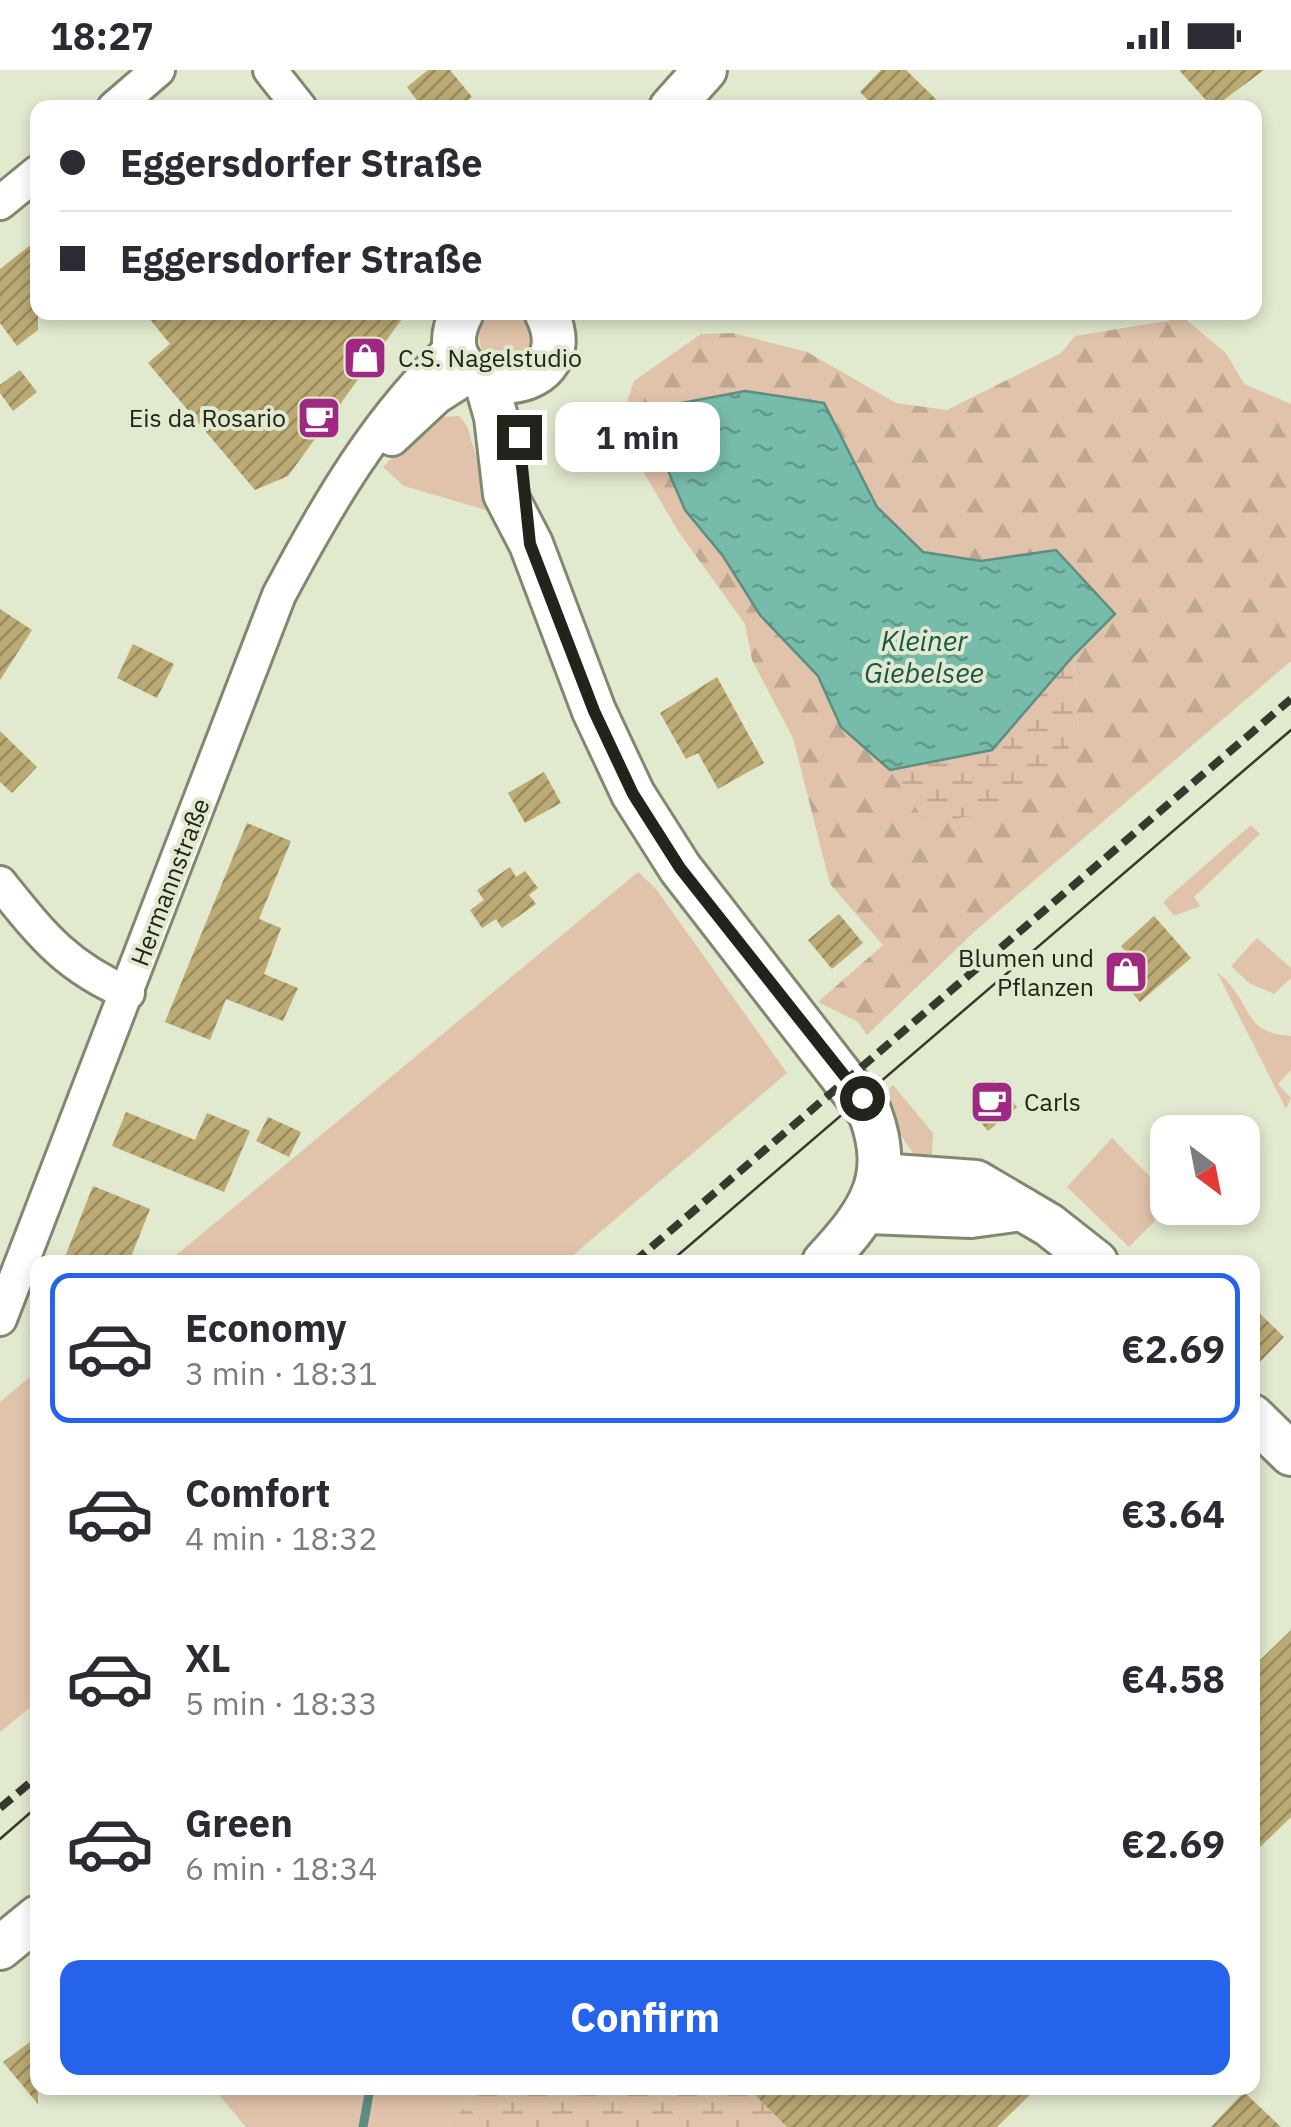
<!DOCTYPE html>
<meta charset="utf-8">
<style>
body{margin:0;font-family:"IBM Plex Sans",sans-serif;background:#f2f2f3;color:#2b2b33;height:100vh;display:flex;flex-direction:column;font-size:38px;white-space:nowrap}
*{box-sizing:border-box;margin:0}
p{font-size:32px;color:#7c7c81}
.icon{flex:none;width:55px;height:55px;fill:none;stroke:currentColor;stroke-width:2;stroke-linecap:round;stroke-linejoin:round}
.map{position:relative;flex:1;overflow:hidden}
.drawer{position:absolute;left:30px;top:1185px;width:1230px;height:840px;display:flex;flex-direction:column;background:#fff;border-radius:20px;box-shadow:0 5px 15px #0003}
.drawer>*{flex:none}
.guide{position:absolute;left:30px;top:30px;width:1232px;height:220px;border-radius:20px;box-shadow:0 5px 15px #0003;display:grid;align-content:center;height:220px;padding:0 30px;background:#fff}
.needle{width:65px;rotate:148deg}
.tools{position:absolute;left:1150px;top:1045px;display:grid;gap:20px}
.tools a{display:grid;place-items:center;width:110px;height:110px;border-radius:20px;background:#fff;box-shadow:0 5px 15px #0003;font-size:50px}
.end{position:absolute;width:45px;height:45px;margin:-22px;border:12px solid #21241a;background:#fff;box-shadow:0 0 0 5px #fff}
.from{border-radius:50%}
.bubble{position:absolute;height:70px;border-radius:20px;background:#fff;box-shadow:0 5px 15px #0003;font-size:32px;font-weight:700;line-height:70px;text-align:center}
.guide b{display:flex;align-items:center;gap:35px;height:95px;font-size:38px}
.guide b+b{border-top:2px solid #e1e1e2}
.guide i{width:25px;height:25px;background:#2b2b33}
ul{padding:18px 0 0;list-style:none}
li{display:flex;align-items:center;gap:30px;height:150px;margin:0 20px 15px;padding:0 10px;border:5px solid transparent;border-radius:20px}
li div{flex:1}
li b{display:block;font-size:38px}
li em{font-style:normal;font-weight:700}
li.active{border-color:#2563eb}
li>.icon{width:90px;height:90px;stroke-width:1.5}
.action{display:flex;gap:20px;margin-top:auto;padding:20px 30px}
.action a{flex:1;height:115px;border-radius:20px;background:#2563eb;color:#fff;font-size:40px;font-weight:700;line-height:115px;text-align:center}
.status{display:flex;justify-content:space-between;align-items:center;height:70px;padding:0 50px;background:#fff;direction:ltr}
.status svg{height:28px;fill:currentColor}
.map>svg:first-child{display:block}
</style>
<div class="status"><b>18:27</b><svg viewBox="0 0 49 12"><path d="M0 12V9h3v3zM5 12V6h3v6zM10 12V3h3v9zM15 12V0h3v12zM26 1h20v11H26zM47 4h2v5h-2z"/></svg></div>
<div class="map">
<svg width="1291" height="2057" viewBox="0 0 1291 2057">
<defs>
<pattern id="forest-firs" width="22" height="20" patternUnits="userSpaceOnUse" patternTransform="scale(2.5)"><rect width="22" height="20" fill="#e0c3aa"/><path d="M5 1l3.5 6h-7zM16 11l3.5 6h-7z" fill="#c0a792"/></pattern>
<pattern id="wetland-marsh" width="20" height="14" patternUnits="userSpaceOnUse" patternTransform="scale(2.5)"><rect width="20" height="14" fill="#e0c3aa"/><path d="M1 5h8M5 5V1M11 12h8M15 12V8" fill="none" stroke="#c0a792"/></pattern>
<pattern id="water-ripples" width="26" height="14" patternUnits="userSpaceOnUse" patternTransform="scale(2.5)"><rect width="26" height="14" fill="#77bcab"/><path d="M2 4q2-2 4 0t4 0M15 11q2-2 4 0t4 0" fill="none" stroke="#61998a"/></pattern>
<pattern id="building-hatch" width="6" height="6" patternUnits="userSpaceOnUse" patternTransform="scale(2.5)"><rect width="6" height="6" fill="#bbaa74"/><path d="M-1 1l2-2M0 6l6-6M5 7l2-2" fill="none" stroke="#988a5e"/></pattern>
</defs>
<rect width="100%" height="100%" fill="#e1e9ce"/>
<!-- grass -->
<g fill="#e0c3aa">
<circle cx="506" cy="267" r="27"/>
<path d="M440 340 444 347 459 346 467 356 493 442 404 416 383 397Z"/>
<path d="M1251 755 1260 764 1194 827 1200 836 1174 846 1163 832Z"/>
<path d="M638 802 656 819 787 1003 565 1192H168Z"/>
<path d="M1257 868 1291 898V908L1274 924 1249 913 1231 896Z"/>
<path d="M1217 902C1255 932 1239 963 1291 966V1000L1278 1014 1291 1028 1286 1039Z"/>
<path d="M893 1015 933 1063 931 1098C903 1080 897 1055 884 1025Z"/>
<path d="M1112 1068 1167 1124 1168 1138 1129 1177 1067 1117Z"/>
<path d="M37 1301V1632L0 1662V1332Z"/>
<path d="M213 2018H484L446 2057H246Z"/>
</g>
<!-- forest -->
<path fill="url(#forest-firs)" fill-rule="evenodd" d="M1184 248 1226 283 1244 314 1291 334V591L975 861 867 965 858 952 818 932 883 875 830 814 793 668 752 590 745 554 678 461 636 389 621 349 634 311 701 264 733 263 807 282 896 333 947 340 1061 283 1075 266ZM823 333 877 437 923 482 981 491 1056 480 1115 544 1074 585 1078 664 927 753 890 700 841 657 818 606 685 440Z"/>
<!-- wetland -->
<g fill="url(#wetland-marsh)">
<path d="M1074 585 1078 664 1046 711 1010 739 927 754 890 700 992 680Z"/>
<path d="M484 2018H748L787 2057H446Z"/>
</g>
<!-- water -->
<path fill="url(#water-ripples)" stroke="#5d8e80" stroke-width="2.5" d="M745 321 824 333 877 437 923 482 981 491 1056 480 1115 544 1074 585 992 680 890 700 841 657 818 606 760 545 723 486 685 440 657 375 658 352 682 333Z"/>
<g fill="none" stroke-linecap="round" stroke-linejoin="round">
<!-- stream -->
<path stroke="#5d8e80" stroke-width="9" d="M363 2057 370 2018"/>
</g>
<!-- building -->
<g fill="url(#building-hatch)">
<path d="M428 0H450L472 27 459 38H423L407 17Z"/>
<path d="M881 0H906L945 38H876L860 22Z"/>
<path d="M1179 0H1264L1213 38Z"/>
<path d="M38 169V260L17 276 0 253V199Z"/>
<path d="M144 242H407L288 406 255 420 148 293 170 274Z"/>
<path d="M20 300 37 322 13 341 0 323V315Z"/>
<path d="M0 539 32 560 0 610Z"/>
<path d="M133 574 174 594 157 628 117 608Z"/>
<path d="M717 607 764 693 718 719 698 683 686 689 660 643Z"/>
<path d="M0 661 37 697 12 723 0 712Z"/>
<path d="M544 702 561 733 525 753 508 723Z"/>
<path d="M247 753 291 771 259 849 281 858 264 904 298 918 283 951 226 929 210 970 165 952Z"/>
<path d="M510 797 516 807 525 801 538 818 529 825 536 834 502 858 496 849 482 858 470 840 484 830 477 820Z"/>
<path d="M839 844 863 873 832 899 808 870Z"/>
<path d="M1154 846 1191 888 1140 932 1114 902 1131 887 1121 876Z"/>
<path d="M993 1010 1017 1037 988 1061 972 1042 980 1035 973 1027Z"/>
<path d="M126 1042 195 1070 207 1043 250 1061 224 1122 112 1076Z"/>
<path d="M268 1047 301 1062 289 1087 256 1071Z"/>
<path d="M93 1116 150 1139 129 1192H63Z"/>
<path d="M1252 1236 1284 1267 1252 1300Z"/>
<path d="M1291 1560V1747L1252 1785V1598Z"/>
<path d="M38 1966V2034L3 1992Z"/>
<path d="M748 2018H1037L997 2057H787Z"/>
<path d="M1244 2022 1281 2057H1211Z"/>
</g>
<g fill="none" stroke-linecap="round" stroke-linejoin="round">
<defs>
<g id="minor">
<path d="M270 0 300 38"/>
<path d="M114 38 158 0"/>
<path d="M0 133 38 102"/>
<path d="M392 369 437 327 473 304"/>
<path d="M0 813C41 864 66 897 128 923"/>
<path d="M0 1249 279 525C328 433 379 345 456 274"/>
</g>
<g id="tertiary">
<path d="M671 38 705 0"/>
<path d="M462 242C415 334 592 336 546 242"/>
<path d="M486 312 496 347 505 424 531 474 594 641 633 724 680 798 870 1043C895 1110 868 1144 824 1192"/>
<path d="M880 1105 976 1112 1049 1155 1096 1192"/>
<path d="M868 1142 971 1146 1022 1139"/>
<path d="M1252 1346 1291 1384"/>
<path d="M0 1878 38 1847"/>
</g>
</defs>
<!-- minor casing -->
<use href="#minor" stroke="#81886f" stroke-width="38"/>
<!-- tertiary casing -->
<use href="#tertiary" stroke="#81886f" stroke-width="48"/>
<!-- minor -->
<use href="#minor" stroke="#fff" stroke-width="32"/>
<!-- tertiary -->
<use href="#tertiary" stroke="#fff" stroke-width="42"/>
<!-- tram -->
<g stroke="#363a2e" stroke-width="2.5">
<path d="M670 1192 1291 660"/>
<path d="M0 1769 38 1736"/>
</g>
<!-- rail -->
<g stroke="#363a2e" stroke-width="8" stroke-dasharray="15 8" stroke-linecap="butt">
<path d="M634 1192 1291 629"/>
<path d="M0 1738 38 1706"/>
</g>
</g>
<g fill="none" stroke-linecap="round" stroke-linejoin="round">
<!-- route -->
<path stroke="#21241a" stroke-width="12" d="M519 367 530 474 594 641 633 724 680 798 862 1028"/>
</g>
<!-- icons -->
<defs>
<symbol id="shop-square" viewBox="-11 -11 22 22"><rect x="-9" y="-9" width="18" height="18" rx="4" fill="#9e2882" stroke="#e1e9ce"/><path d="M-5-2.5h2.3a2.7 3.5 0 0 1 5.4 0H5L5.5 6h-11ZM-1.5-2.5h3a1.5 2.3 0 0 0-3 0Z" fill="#fff"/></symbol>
<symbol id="cafe-square" viewBox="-11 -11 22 22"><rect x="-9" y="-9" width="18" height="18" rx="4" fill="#9e2882" stroke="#e1e9ce"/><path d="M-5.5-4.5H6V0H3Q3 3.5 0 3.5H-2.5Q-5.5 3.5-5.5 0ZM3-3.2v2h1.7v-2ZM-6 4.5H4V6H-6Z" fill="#fff"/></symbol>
</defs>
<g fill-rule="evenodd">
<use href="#shop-square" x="340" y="263" width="50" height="50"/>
<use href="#cafe-square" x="294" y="323" width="50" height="50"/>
<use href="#shop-square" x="1101" y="877" width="50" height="50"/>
<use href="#cafe-square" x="967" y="1007" width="50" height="50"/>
</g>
<g text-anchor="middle" stroke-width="8" stroke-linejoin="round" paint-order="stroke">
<!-- poi labels -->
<g font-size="25" fill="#21241a" stroke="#e1e9ce" text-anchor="start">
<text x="398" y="297">C.S. Nagelstudio</text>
<text x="286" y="357" text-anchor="end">Eis da Rosario</text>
<text x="1094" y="897" text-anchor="end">Blumen und<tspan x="1094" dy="29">Pflanzen</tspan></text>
<text x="1024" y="1041">Carls</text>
</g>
<!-- street labels -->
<g font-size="25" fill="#21241a" stroke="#e1e9ce">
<text transform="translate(170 812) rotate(-69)" y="9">Hermannstraße</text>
</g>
<!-- water labels -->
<g font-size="28" font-style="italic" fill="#1c5549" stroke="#e1e9ce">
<text x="924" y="581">Kleiner<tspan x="924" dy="32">Giebelsee</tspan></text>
</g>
</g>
</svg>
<div class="tools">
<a><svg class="needle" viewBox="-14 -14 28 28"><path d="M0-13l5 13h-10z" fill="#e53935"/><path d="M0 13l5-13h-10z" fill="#7c7c81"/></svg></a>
</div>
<i class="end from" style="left:862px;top:1028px"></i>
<i class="end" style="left:519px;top:367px"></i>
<div class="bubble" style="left:555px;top:332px;width:165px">1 min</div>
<div class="guide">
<b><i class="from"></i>Eggersdorfer Straße</b>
<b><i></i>Eggersdorfer Straße</b>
</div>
<section class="drawer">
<ul>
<li class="active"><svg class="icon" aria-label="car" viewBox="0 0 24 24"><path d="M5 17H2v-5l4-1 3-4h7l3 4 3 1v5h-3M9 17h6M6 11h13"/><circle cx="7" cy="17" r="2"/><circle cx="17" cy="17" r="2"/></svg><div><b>Economy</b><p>3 min · 18:31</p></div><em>€2.69</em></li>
<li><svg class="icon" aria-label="car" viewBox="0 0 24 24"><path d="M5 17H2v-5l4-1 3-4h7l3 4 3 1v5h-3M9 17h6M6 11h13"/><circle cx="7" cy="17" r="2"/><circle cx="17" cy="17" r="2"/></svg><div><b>Comfort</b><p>4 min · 18:32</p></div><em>€3.64</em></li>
<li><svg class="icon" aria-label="car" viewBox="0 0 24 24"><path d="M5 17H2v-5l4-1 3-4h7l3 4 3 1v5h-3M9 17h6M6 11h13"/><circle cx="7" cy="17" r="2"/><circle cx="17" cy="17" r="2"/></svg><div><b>XL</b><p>5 min · 18:33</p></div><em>€4.58</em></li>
<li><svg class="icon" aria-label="car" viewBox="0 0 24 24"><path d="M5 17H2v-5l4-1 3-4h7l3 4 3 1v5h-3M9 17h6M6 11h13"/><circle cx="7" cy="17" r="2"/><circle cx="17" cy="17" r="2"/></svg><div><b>Green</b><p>6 min · 18:34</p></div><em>€2.69</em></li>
</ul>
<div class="action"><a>Confirm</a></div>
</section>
</div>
